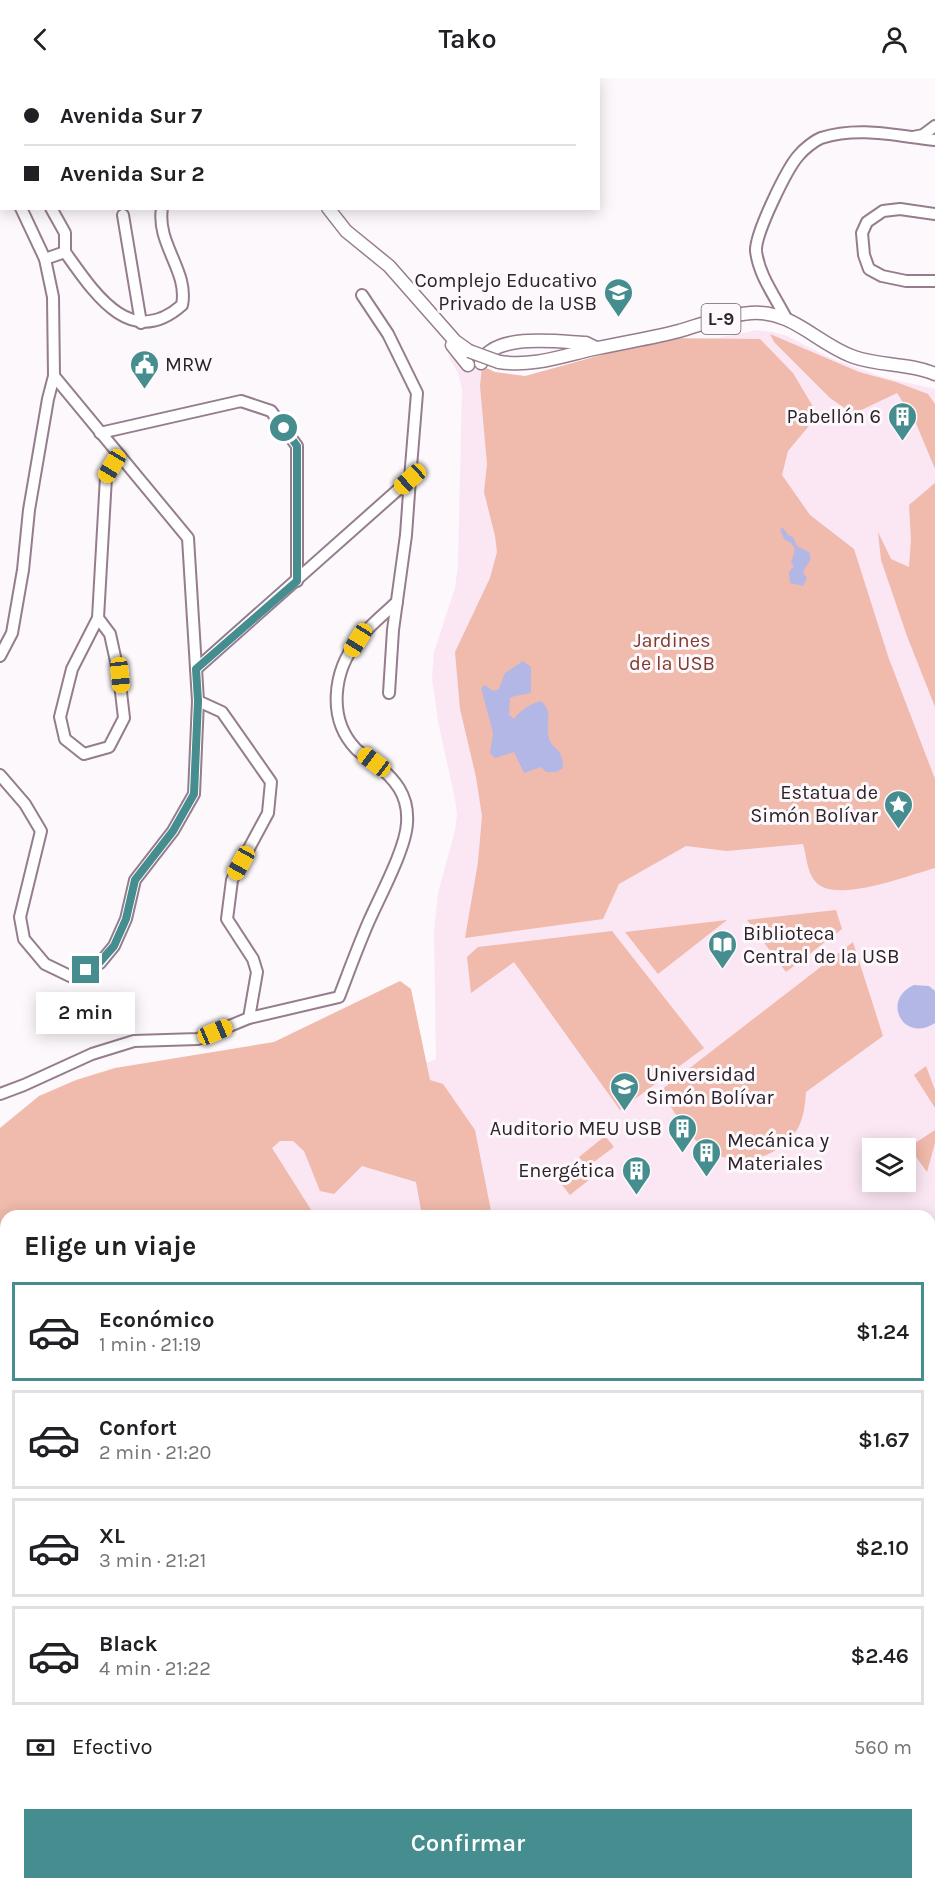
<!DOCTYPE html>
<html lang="es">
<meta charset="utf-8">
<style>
body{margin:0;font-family:Karla,sans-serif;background:#f2f2f2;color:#202124;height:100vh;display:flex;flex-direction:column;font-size:22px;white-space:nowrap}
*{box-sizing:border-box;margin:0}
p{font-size:20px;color:#757577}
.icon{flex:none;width:33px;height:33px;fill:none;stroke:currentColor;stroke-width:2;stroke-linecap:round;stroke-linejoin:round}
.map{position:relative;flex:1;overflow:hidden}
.drawer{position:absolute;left:0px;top:1132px;width:936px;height:680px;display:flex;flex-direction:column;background:#fff;border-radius:18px 18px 0 0;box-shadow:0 3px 15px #0003}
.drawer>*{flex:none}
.banner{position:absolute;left:0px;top:0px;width:600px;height:132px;box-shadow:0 3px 15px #0003;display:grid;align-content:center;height:132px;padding:0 24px;background:#fff}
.fabs{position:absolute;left:862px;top:1060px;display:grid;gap:12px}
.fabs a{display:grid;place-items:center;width:54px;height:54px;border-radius:0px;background:#fff;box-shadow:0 3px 15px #0003;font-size:30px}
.end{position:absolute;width:27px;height:27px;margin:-14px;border:8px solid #458d8e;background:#fff;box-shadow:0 0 0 3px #fff}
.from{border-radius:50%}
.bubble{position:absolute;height:42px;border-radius:0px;background:#fff;box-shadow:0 3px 15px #0003;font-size:20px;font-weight:600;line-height:42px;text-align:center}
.car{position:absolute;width:18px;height:36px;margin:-18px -9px;border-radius:8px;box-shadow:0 0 4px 2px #0007;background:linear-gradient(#f5c518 24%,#345 0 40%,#f5c518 0 76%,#345 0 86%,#f5c518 0)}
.banner b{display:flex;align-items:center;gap:21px;height:57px;font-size:22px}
.banner b+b{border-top:2px solid #e0e0e0}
.banner i{width:15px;height:15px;background:#202124}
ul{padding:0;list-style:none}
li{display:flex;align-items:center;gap:18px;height:99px;margin:0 12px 9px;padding:0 12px;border:3px solid #e0e0e0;border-radius:0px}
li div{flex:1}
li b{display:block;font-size:22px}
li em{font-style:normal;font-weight:600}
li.current{border-color:#458d8e}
li>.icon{width:54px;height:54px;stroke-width:1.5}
h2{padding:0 24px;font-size:27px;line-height:72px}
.pay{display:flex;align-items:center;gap:15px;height:66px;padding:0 24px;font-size:22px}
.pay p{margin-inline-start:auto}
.cta{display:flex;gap:12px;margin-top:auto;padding:12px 24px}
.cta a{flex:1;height:69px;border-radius:0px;background:#458d8e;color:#fff;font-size:24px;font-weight:600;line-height:69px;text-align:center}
header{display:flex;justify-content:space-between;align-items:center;height:78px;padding:0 24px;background:#fff;font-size:27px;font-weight:600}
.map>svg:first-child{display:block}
</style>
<header><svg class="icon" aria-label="back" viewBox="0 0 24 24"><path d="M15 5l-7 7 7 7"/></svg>Tako<svg class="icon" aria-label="person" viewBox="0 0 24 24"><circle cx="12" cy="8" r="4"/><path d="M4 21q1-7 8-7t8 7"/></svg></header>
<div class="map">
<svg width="935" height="1811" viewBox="0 0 935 1811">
<rect width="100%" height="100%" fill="#fdf8fb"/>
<!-- built -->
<path fill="#fbe6f4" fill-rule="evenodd" d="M757 252 772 254 785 257 830 280 882 299 935 311V1811H39V1806H930V1138H6L31 1108 358 1012 436 981 434 853 438 815 455 753 457 736 455 721 438 643 432 600 434 574 455 510 458 487 462 311 458 295 448 277 477 290 503 297 523 299ZM873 1071H906V1104H873Z"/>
<!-- green -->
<g fill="#f0baac">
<path d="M770 256 859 294 896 304 928 316 935 326V391L915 343 897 315 853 336 830 320 774 264Z"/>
<path d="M663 260 760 261 793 295 818 337 788 373 782 397 810 437 854 471 889 581 935 701V790C909 797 832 828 814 802 807 793 806 776 803 766L727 773 686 768 619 806 603 841 465 860 478 784 482 738 476 699 460 631 455 574 490 500 497 474 495 458 484 414 487 386 480 308 482 288 495 294 525 298Z"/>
<path d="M935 405V629L907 558 881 482 878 454 891 481 909 489 911 461 909 427Z"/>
<path d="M836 832 842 851 786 894 747 842Z"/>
<path d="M727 842 658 896 625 854Z"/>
<path d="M612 853 704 970 620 1032 514 884 471 915 467 879 478 869Z"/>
<path d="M853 864 883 958 806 1014C805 1026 804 1039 798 1050 779 1083 732 1092 702 1068 685 1054 673 1031 660 1013Z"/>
<path d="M400 903 411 911 430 1002 443 1006 475 1052 492 1138H422L416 1104 362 1088 334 1116 320 1113 304 1073 293 1063H280L272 1070 315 1138H6V1806H675L681 1811H0V1050L39 1018 76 1002 115 990 274 964Z"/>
<path d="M926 988 935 1012V1030L914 997Z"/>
<path d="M935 1052V1065L927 1094 911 1072 906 1071Z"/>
<path d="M605 1058 614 1069 587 1089 579 1079Z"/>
<path d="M575 1082 590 1101 570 1117 555 1098Z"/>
<path d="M935 1272V1658L930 1656V1273Z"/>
<path d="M930 1658 935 1661V1811H762L761 1806H930Z"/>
</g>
<!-- water -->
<g fill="#b3b7e6">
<path d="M783 450 788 457 793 459 797 468 809 474C813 484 807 485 803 494L807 500 803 508 790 505 789 494 794 488 791 485 795 471 791 465 784 461 780 451Z"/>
<path d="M523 583 531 589V614C524 618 517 616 510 620L509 637 514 641C521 631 530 626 541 623 554 634 545 646 549 660 552 673 563 668 563 690L556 694H546L541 689 524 695 514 674 495 680 490 675 493 655 481 610 485 607 493 613 499 611 505 595Z"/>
<path d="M914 907 929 908 935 913V945C904 966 880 922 914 907Z"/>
</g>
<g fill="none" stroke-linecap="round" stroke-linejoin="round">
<defs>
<g id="minor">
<path d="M88 0 92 2"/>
<path d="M219 0 221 2"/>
<path d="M31 2 32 0"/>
<path d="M99 2 108 0"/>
<path d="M247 2 251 0"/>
<path d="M913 59 923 57 935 48"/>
<path d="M0 93 2 96"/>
<path d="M0 115 2 113"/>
<path d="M51 130 65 155V174"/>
<path d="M935 136 900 131 883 133 867 144 862 155 864 177 869 191 882 198 906 203H935"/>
<path d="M123 137 141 245"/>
<path d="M45 181 65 174C93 213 130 273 182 227 189 193 156 166 162 130"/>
<path d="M786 240C775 218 759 198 756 173 755 156 787 90 799 77 804 71 814 63 821 60 860 48 896 58 935 62"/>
<path d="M100 355 241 323 271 333 297 368V503"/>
<path d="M98 540 110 556 119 597 124 640 109 669 84 676 65 661 60 639 72 591 98 540 106 399 119 377"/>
<path d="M0 578 12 555 23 492 29 432 48 321 54 298 53 219 45 181 21 130"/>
<path d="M196 591 410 401 417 315 388 256 362 217"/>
<path d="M389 615 393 552 406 457 410 401"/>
<path d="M0 697 25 726 41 753 20 839 24 861 45 886 72 899 100 885 114 868 126 841 135 802 173 753 194 716 198 623 188 460 54 298"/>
<path d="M249 940 339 919C349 893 358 868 369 843 380 818 406 770 407 745 409 717 395 701 374 684 369 679 361 676 356 671 327 641 333 593 358 562 369 548 384 536 397 524"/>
<path d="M0 1016 24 1007 92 976 134 963 198 961 249 940 257 894 253 881 227 841 232 802 268 735 271 704 222 634 198 623"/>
</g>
<g id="major">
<path d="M0 67 2 66"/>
<path d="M328 130 346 153 389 188 455 263 469 273"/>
<path d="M452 267 468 287"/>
<path d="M499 284C536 289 564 277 598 270 625 264 653 260 679 253 702 246 727 237 751 235 793 232 817 266 854 279 880 288 909 285 935 296"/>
<path d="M481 285C493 254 559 264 586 265L596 270"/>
</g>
</defs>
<!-- minor casing -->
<use href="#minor" stroke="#957d8d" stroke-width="14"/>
<!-- major casing -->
<use href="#major" stroke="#957d8d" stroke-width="15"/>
<!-- minor -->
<use href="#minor" stroke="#fff" stroke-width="10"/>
<!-- major -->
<use href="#major" stroke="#fff" stroke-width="12"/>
<defs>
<path id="major-bridge" d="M469 273 499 284"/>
</defs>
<!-- major-bridge casing -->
<use href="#major-bridge" stroke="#957d8d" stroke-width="15" stroke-linecap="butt"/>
<!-- major-bridge -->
<use href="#major-bridge" stroke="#fff" stroke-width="12"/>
</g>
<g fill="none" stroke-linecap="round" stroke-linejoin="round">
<!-- route -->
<path stroke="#458d8e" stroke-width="8" d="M86 892 99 885 114 868 126 841 135 802 173 753 194 716 198 623 196 591 297 503V368L284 350"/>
</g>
<!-- icons -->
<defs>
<symbol id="school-pin" viewBox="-11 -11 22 30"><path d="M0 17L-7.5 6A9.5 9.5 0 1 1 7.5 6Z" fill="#458d8e" stroke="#fdf8fb"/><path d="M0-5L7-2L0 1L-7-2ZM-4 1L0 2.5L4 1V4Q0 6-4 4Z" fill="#fff"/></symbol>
<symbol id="civic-pin" viewBox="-11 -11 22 30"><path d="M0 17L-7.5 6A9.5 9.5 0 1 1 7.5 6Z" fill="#458d8e" stroke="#fdf8fb"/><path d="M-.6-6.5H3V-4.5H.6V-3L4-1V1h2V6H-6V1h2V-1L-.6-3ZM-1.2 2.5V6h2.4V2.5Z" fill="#fff"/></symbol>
<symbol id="building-pin" viewBox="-11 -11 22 30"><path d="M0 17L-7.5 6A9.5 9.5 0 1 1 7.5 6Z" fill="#458d8e" stroke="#fdf8fb"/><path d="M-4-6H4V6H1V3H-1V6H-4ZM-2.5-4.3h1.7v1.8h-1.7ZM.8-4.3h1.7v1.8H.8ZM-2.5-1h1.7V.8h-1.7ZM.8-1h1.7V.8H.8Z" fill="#fff"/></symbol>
<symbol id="sight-pin" viewBox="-11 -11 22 30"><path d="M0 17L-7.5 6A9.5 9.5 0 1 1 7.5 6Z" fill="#458d8e" stroke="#fdf8fb"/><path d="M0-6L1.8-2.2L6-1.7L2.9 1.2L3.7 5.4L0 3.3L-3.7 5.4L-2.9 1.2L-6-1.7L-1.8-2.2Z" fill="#fff"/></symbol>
<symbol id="library-pin" viewBox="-11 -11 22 30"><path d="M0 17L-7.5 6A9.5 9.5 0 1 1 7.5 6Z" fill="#458d8e" stroke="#fdf8fb"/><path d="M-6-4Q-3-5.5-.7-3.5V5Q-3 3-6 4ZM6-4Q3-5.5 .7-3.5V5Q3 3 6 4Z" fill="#fff"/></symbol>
<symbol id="university-pin" viewBox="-11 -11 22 30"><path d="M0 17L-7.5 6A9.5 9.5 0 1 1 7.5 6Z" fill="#458d8e" stroke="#fdf8fb"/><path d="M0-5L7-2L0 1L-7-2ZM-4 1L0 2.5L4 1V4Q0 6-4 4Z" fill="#fff"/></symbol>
</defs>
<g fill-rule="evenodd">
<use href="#school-pin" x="602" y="198" width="33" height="45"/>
<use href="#civic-pin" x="128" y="270" width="33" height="45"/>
<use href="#building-pin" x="886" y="322" width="33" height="45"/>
<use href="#sight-pin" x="882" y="710" width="33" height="45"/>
<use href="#library-pin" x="706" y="850" width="33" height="45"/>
<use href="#university-pin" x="608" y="992" width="33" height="45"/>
<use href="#building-pin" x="666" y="1034" width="33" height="45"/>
<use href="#building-pin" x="690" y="1058" width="33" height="45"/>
<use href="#building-pin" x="620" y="1076" width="33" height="45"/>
</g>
<g text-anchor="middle" stroke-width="6" stroke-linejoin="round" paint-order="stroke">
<!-- shield labels -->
<rect fill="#fdf8fb" stroke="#6b6268" stroke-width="1.5" x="701.5" y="226" width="39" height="30" rx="4.5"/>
<g font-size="18" font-weight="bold" fill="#2c2229">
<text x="721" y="247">L-9</text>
</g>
<!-- poi labels -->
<g font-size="20" fill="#2c2229" stroke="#fdf8fb" text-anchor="end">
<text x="597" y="209">Complejo Educativo<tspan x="597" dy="23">Privado de la USB</tspan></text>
<text x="165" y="293" text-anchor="start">MRW</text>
<text x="881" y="345">Pabellón 6</text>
<text x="878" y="721">Estatua de<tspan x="878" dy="23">Simón Bolívar</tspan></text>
<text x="743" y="862" text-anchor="start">Biblioteca<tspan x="743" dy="23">Central de la USB</tspan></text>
<text x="646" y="1003" text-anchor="start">Universidad<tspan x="646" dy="23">Simón Bolívar</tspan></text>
<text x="662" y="1057">Auditorio MEU USB</text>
<text x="727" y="1069" text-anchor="start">Mecánica y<tspan x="727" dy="23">Materiales</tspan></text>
<text x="615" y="1099">Energética</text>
</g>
<!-- park labels -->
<g font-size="20" fill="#7f3b2b" stroke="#fdf8fb">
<text x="672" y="569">Jardines<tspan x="672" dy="23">de la USB</tspan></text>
</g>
</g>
</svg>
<div class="fabs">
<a><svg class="icon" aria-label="layers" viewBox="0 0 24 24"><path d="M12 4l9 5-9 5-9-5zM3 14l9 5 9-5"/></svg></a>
</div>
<i class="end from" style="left:284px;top:350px"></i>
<i class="end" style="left:86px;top:892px"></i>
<div class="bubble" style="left:36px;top:914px;width:99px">2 min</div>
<i class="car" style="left:112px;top:388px;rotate:211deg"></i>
<i class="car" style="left:410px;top:401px;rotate:228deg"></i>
<i class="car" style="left:358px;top:562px;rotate:212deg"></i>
<i class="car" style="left:120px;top:597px;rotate:174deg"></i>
<i class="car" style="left:374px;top:684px;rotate:307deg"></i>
<i class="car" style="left:241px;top:785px;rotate:209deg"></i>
<i class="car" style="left:215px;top:954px;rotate:67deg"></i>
<div class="banner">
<b><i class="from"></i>Avenida Sur 7</b>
<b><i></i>Avenida Sur 2</b>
</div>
<section class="drawer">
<h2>Elige un viaje</h2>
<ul>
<li class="current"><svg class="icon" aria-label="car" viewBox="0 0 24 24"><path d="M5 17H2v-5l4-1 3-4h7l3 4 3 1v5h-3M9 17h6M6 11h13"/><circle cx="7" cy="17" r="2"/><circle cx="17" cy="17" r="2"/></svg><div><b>Económico</b><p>1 min · 21:19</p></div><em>$1.24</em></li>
<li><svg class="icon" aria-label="car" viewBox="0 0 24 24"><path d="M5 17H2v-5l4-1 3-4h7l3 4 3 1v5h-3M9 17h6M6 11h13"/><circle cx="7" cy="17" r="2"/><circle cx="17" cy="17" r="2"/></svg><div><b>Confort</b><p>2 min · 21:20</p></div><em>$1.67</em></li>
<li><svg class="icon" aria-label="car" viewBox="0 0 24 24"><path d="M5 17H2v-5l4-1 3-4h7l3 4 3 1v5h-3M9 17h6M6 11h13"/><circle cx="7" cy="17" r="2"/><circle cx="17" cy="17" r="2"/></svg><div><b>XL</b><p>3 min · 21:21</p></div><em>$2.10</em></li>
<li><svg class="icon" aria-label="car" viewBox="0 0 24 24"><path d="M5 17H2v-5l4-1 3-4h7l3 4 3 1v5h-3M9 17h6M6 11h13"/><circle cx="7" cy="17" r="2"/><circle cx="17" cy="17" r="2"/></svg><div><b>Black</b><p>4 min · 21:22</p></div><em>$2.46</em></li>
</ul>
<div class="pay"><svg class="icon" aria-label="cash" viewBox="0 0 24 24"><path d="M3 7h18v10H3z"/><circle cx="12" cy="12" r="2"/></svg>Efectivo<p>560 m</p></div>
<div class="cta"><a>Confirmar</a></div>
</section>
</div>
